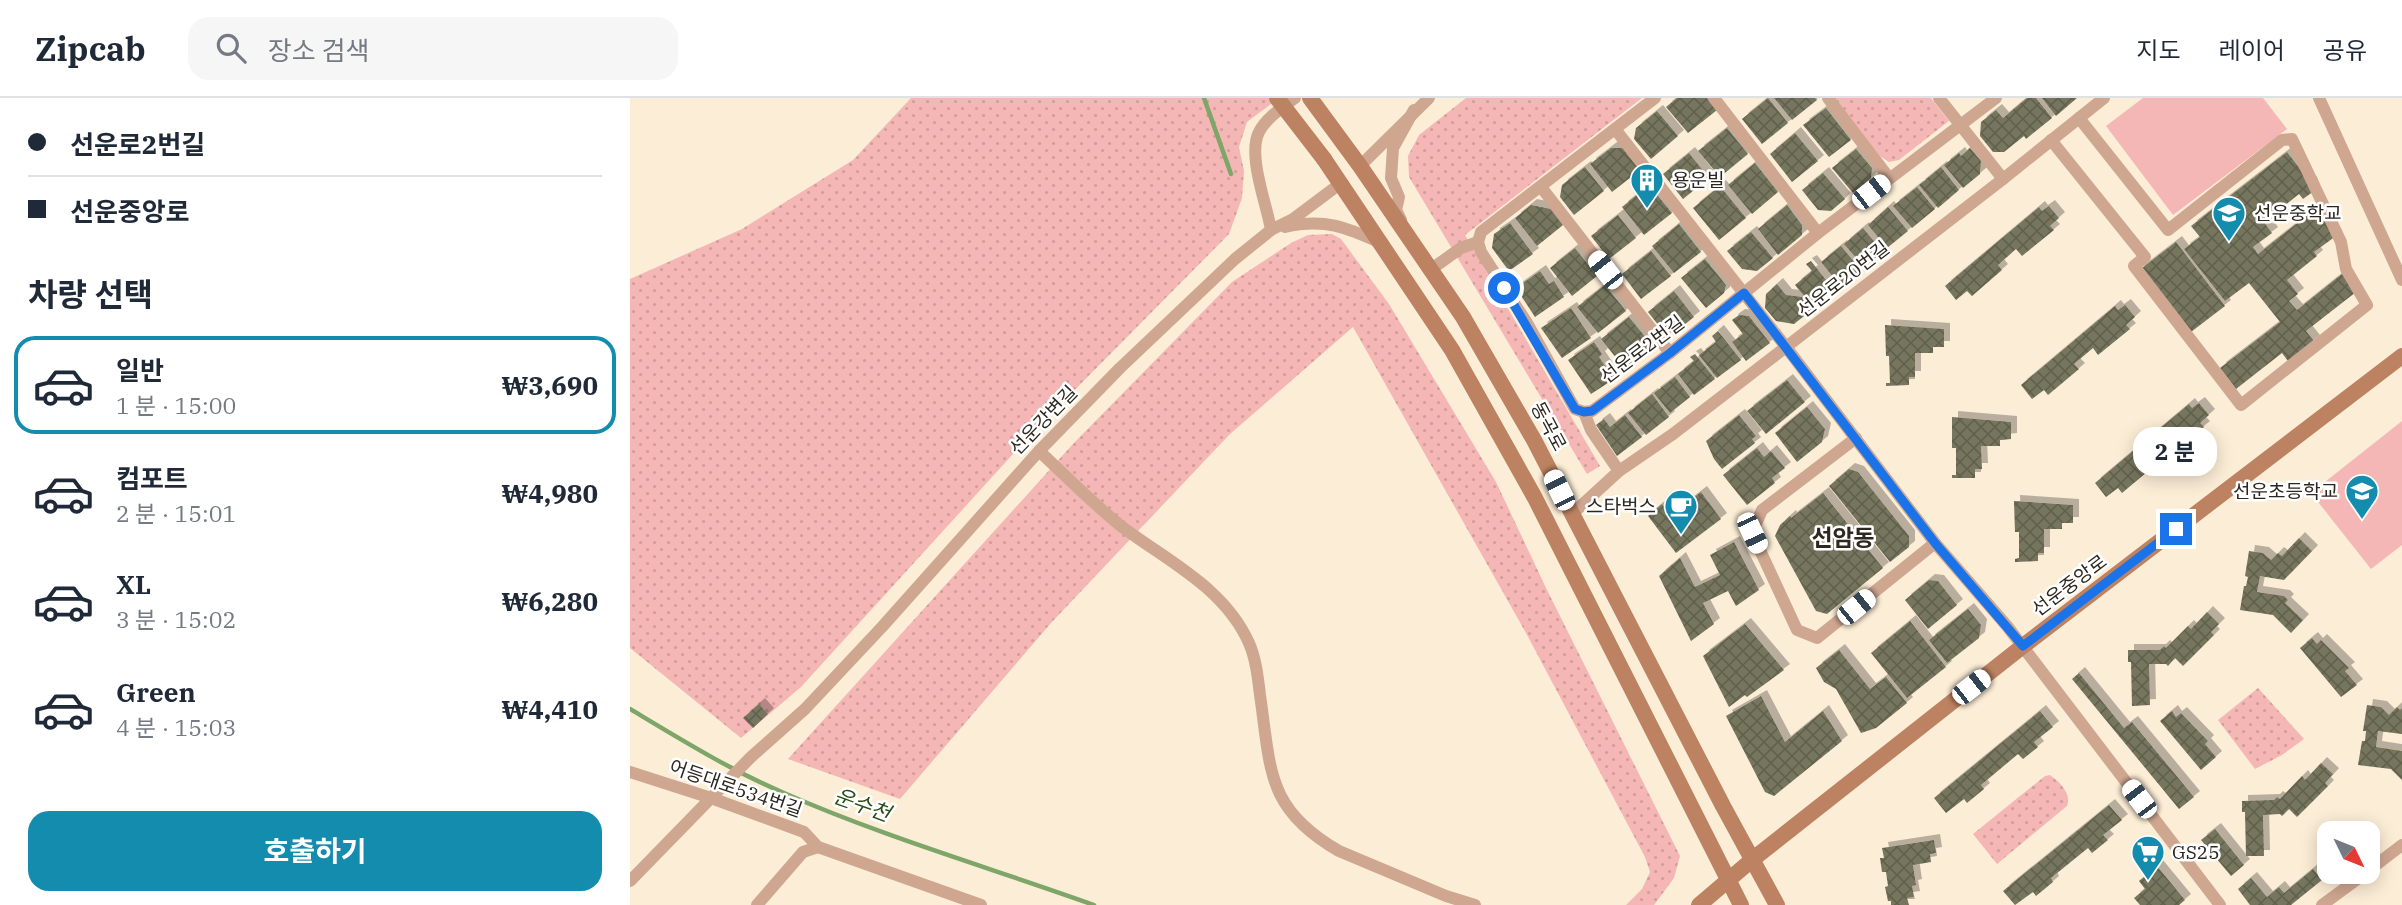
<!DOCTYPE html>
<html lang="ko">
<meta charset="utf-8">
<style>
body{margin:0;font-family:"IBM Plex Serif","Noto Sans KR",serif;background:#f6f6f7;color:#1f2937;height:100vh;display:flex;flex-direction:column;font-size:26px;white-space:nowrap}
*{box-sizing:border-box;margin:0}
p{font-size:23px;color:#747a83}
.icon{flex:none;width:38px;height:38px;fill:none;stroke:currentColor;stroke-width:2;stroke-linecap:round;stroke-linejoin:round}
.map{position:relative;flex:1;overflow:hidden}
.side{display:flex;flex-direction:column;background:#fff;width:630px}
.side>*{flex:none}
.banner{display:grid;align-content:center;height:154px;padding:0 28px;background:#fff}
.needle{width:46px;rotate:133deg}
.fabs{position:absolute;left:1687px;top:723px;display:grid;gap:14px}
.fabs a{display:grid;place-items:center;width:63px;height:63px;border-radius:14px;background:#fff;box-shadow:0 4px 18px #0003;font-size:35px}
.end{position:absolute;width:32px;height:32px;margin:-16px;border:9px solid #1a73e8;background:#fff;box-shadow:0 0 0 4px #fff}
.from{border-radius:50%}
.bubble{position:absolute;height:49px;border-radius:21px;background:#fff;box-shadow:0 4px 18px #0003;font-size:23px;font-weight:700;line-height:49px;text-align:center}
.car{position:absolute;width:21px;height:42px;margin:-21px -10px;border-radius:9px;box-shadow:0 0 5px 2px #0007;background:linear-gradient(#fff 24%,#345 0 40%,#fff 0 76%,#345 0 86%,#fff 0)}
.banner b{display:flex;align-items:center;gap:24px;height:66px;font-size:26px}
.banner b+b{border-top:2px solid #e0e1e3}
.banner i{width:18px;height:18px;background:#1f2937}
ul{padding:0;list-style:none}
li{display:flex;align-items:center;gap:21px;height:98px;margin:0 14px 10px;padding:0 14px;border:4px solid transparent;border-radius:21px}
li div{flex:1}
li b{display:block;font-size:26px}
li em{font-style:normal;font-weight:700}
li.selected{border-color:#138cae}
li>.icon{width:63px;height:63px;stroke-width:1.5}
h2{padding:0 28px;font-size:32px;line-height:84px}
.action{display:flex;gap:14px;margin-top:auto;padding:14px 28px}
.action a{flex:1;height:80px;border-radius:21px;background:#138cae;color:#fff;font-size:28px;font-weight:700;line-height:80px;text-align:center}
header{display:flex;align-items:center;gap:42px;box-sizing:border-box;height:98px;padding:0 35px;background:#fff;border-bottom:2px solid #e0e1e3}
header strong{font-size:33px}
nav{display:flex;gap:38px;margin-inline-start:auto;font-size:24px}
.search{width:490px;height:63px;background:#f6f6f7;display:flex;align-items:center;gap:18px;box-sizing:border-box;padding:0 24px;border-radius:21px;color:#747a83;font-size:26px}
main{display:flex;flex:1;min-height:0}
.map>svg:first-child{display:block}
</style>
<header>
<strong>Zipcab</strong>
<div class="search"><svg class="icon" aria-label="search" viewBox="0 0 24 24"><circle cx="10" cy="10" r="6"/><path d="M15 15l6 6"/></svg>장소 검색</div>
<nav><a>지도</a><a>레이어</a><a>공유</a></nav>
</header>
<main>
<section class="side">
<div class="banner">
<b><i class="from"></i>선운로2번길</b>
<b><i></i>선운중앙로</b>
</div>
<h2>차량 선택</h2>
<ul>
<li class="selected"><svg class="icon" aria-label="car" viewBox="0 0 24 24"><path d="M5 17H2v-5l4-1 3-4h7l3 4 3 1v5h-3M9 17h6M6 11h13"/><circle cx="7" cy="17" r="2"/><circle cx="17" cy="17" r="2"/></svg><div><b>일반</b><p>1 분 · 15:00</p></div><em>₩3,690</em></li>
<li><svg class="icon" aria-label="car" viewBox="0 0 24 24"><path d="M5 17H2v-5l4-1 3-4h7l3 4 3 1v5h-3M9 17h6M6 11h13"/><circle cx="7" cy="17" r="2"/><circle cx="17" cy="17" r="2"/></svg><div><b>컴포트</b><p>2 분 · 15:01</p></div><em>₩4,980</em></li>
<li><svg class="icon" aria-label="car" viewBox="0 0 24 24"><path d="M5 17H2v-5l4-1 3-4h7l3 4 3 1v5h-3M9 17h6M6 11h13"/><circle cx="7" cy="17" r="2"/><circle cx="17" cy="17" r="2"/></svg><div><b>XL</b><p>3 분 · 15:02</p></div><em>₩6,280</em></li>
<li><svg class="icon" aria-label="car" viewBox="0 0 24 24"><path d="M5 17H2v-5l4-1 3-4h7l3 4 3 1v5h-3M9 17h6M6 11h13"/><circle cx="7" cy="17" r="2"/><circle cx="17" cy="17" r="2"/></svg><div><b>Green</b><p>4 분 · 15:03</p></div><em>₩4,410</em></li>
</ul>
<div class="action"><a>호출하기</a></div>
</section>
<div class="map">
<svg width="1772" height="807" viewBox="0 0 1772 807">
<defs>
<pattern id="park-dots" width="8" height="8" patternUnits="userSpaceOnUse" patternTransform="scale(1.75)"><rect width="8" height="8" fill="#f5b7b5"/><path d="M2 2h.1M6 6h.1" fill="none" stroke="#d29d9b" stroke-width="1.8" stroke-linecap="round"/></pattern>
<pattern id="building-cross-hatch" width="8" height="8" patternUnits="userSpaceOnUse" patternTransform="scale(1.75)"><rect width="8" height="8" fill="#76765f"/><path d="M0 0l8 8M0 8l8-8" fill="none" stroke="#61614e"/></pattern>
<filter id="shadow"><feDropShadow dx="6" dy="-6" stdDeviation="0" flood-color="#0004"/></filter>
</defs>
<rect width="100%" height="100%" fill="#fcedd6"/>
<!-- green -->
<g fill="#f5b7b5">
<path d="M1513 0H1633L1657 31 1543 117 1476 28Z"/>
<path d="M1772 323V447L1741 471 1681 395Z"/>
</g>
<!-- park -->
<g fill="url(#park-dots)">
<path d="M281 0H649L617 24 609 49 614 73 612 100 599 136 404 333 171 589 111 640 0 550V181L112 131 223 62Z"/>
<path d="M836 0H1012L835 137 970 368 957 376 779 79 778 58 789 37Z"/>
<path d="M1205 0H1301L1319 23 1269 62 1259 64 1248 57Z"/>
<path d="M702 136 711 141 759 206 866 384 917 492 1050 758 1044 780 1024 807H996L1012 791 1020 774 1015 759 896 535 723 229 599 337 421 525 270 701 158 661 442 347 602 184 661 145 678 137Z"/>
<path d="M1628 590 1674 641 1652 657 1625 671 1588 622Z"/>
<path d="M1420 677C1429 683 1442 696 1437 708L1367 766 1343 736 1415 678Z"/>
</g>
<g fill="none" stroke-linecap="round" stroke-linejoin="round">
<!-- stream -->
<g stroke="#7ea669" stroke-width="4.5">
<path d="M574 0 601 76"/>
<path d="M0 611C50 641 100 672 154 695 254 739 361 770 464 807"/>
</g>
</g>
<!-- building -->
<g fill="url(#building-cross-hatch)" filter="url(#shadow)">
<path d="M1047 0H1077L1087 12 1058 35 1036 9Z"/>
<path d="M1138 0 1158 25 1132 46 1112 21Z"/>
<path d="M1144 0H1185L1187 2 1162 22Z"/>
<path d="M1397 0H1406L1422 20 1396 41 1394 38 1374 54H1363L1350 38 1351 24 1366 12 1373 20Z"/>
<path d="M1412 0H1447L1426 18Z"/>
<path d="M1196 10 1221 42 1199 59 1173 27Z"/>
<path d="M1027 13 1048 38 1021 61 1004 41 1006 30Z"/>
<path d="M1097 30 1118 56 1090 79 1068 53Z"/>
<path d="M1165 35 1188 63 1162 84 1140 56Z"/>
<path d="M981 50H993L1010 72 982 94 960 66Z"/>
<path d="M1340 50 1351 63 1350 76 1333 90 1314 67 1329 55 1331 58Z"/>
<path d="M1226 51 1242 70 1241 80 1223 95 1202 70Z"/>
<path d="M1657 54 1681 85 1684 93 1673 101 1669 96 1634 124 1642 135 1623 149 1628 156 1685 111 1706 138 1684 154 1687 158 1657 182 1668 196 1659 203 1667 212 1712 176 1726 194 1676 233 1684 243 1658 263 1652 255 1606 291 1590 270 1650 224 1619 185 1595 203 1554 151 1570 139 1561 128Z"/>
<path d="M1059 55 1079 80 1053 101 1033 76Z"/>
<path d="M1125 65 1148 94 1122 116 1098 87Z"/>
<path d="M955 69 974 93 944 117 930 99 932 87Z"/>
<path d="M1311 69 1329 92 1308 110 1289 87Z"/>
<path d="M1193 75 1215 101 1201 113 1188 112 1172 92Z"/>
<path d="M1019 87 1042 115 1014 137 992 109Z"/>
<path d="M1090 88 1116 120 1089 142 1063 110Z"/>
<path d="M1287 89 1305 111 1282 130 1263 108Z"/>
<path d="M901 107 921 111 933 127 907 148 885 120Z"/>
<path d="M1157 107 1172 127V137L1148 157 1128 131Z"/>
<path d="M1419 108 1429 120 1420 128 1424 132 1392 158 1386 151 1368 167 1372 172 1342 198 1337 193 1326 202 1315 188 1409 109 1412 113Z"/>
<path d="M1258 109 1278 133 1257 150 1238 127Z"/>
<path d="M988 117 1006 140 979 161 961 138Z"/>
<path d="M880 125 903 156 879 173 862 150 864 136Z"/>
<path d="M1049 126 1071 154 1044 175 1022 148Z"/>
<path d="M1233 130 1253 154 1234 169 1214 146Z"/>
<path d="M1121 134 1143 160 1127 173 1112 171 1097 153Z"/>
<path d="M1546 144 1595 208 1557 237 1508 173Z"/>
<path d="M1211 148 1231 172 1211 189 1191 164Z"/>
<path d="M945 150 967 178 942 198 920 170Z"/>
<path d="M1021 153 1041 178 1011 201 992 176Z"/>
<path d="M1075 161 1096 187 1094 195 1076 210 1051 180Z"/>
<path d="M1181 163 1204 192 1183 209 1165 187 1182 173 1176 166Z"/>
<path d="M910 173 919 186 924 183 934 199 905 219 886 190Z"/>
<path d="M1147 186 1156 197 1173 199 1183 211 1164 226 1146 223 1135 210 1136 196Z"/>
<path d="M975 187 996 213 968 235 947 209Z"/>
<path d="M1044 193 1064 219 1044 235 1033 233 1018 214Z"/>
<path d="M1495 207 1505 219 1496 227 1500 231 1468 257 1463 250 1444 266 1449 271 1418 297 1414 292 1402 301 1391 287 1485 208 1488 212Z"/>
<path d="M941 210 961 240 932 260 911 230Z"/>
<path d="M1109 217 1119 218 1140 245 1116 263 1102 244 1113 236 1102 222Z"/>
<path d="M999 219 1017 241 1016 255 995 271 971 241Z"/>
<path d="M1255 227 1314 231V249H1303V255H1285V279H1279V287L1256 288V285H1260L1259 258H1256Z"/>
<path d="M1088 233 1111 262 1087 280 1069 257 1086 244 1082 238Z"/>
<path d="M964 244 972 256 969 259 984 281 961 296 938 262Z"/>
<path d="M1065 256 1085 281 1064 297 1048 276 1064 263 1060 259Z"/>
<path d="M1045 279 1060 299 1040 315 1024 295Z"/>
<path d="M1157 282 1175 304 1136 336 1117 313Z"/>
<path d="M1022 296 1039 319 1016 337 998 315Z"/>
<path d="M1569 305 1579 317 1570 325 1574 329 1542 355 1537 348 1518 364 1523 369 1492 395 1488 390 1476 399 1465 385 1559 306 1562 310Z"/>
<path d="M1177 309 1195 331 1192 344 1167 364 1145 335Z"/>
<path d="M995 317 1012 339 987 358 966 327 974 321 980 329Z"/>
<path d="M1109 317 1126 338 1122 341 1125 345 1092 371 1084 361 1076 343Z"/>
<path d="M1322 319 1381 324V341L1370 342V348H1351L1352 371H1345V380H1322V377H1326V350H1322Z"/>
<path d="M1127 350 1134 359 1141 353 1155 370 1142 380 1145 385 1117 407 1093 377Z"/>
<path d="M1219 371 1228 374 1279 438V449L1260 464 1199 388Z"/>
<path d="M1071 394 1091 421 1046 455 1018 418 1032 406 1041 417Z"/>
<path d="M1193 395 1253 470 1197 516 1186 513 1145 438 1150 427 1160 418 1161 420Z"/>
<path d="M1384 403 1443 407V425H1432V431H1414V455H1408V463L1385 464V461L1389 460V434H1385Z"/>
<path d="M1669 440 1682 453 1654 482 1630 478 1627 494 1654 498 1658 502 1655 505 1673 522 1661 535 1643 517 1610 512 1614 488H1616L1618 479 1615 478 1619 453 1633 455 1641 462 1648 455 1652 458Z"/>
<path d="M1104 444 1129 492 1106 508 1098 493 1073 505 1084 526 1061 543 1029 478 1050 460 1065 489 1090 477 1080 457Z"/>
<path d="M1299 482 1308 483 1327 507 1298 531 1275 502Z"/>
<path d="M1338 511 1351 527 1349 540 1317 565 1299 542Z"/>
<path d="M1577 514 1589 526 1581 534 1584 537 1553 568 1545 560 1538 568 1536 566H1519L1520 607 1502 608 1501 564H1498V552H1530L1534 548 1536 550 1558 528 1561 531Z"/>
<path d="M1280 523 1316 569 1277 600 1241 555Z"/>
<path d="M1115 526 1154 572 1117 599 1115 597 1099 609 1073 558Z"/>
<path d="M1682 540 1687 546 1691 542 1719 570 1715 573 1727 587 1711 599 1670 550Z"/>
<path d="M1209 552 1240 591 1256 579 1277 605 1246 630 1231 635 1206 591 1194 584 1186 570Z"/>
<path d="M1449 575 1494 630 1502 624 1564 699 1549 711 1442 581Z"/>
<path d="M1131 598 1155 644 1193 613 1212 643 1144 698 1135 694 1096 618Z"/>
<path d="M129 606 138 616 123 630 113 620Z"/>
<path d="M1737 607 1751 609 1759 617 1767 609 1770 612 1772 610V636L1748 633 1746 649 1772 653V682L1761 671 1728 667 1732 643H1735L1736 633H1733Z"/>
<path d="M1410 613 1423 629 1404 644 1408 649 1393 661 1388 656 1351 687 1354 691 1337 705 1334 701 1316 715 1304 700Z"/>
<path d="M1542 613 1546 619 1551 615 1578 643 1575 646 1586 659 1571 672 1530 623Z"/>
<path d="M1691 665 1703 676 1695 685 1698 688 1667 719 1659 711 1652 718 1650 716 1633 717 1634 758H1616L1615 714H1612V703L1644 702 1647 699 1650 701 1672 678 1675 682Z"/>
<path d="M1479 707 1492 722 1473 737 1478 742 1462 755 1458 750 1421 780 1423 784 1406 798 1403 794 1385 807 1373 793Z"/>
<path d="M1585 731 1614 767 1601 778 1571 742Z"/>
<path d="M1304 742 1306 755 1300 756 1301 764 1283 767 1286 787 1282 788 1284 799 1277 800 1279 807H1261V803H1258L1255 789 1258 788 1256 774H1252L1250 760H1254L1252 750Z"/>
<path d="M1527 768 1555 802 1549 807H1510L1504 800 1515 791 1509 783Z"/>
<path d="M1683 771 1692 782 1661 807H1620L1608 791 1621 780 1637 799 1649 789 1654 795Z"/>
</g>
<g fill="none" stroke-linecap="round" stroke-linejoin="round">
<!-- street -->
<g stroke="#cfa791" stroke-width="12">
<path d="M1025 0 851 134 848 144 851 154 897 225 945 311 954 314 962 313 1040 255 1188 135 1366 0"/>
<path d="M1084 0 1188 135"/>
<path d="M1198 0 1259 80"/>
<path d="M1309 0 1373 81"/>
<path d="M1689 0 1772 182"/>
<path d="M985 31 1156 249 1305 445 1377 528 1590 807"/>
<path d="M1421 42 1515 159 1504 168 1611 307 1737 207 1716 171 1711 144 1662 41 1652 42 1538 132 1449 20"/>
<path d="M730 68 799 0"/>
<path d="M911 89 1040 255"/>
<path d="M771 122 766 112 769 99 761 80 763 50 784 12"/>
<path d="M655 129C694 120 716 129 751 145"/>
<path d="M641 132C637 107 617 57 629 34 636 20 653 9 665 0"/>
<path d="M800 172 831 150 848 144"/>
<path d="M954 314 961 332 989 373"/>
<path d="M1226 340 1132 412 1122 435 1167 532 1187 540 1305 445"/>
<path d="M409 353C436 378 462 405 491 428 537 463 594 489 619 545 626 561 628 580 630 597 641 672 636 711 709 753L816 798 845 807"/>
<path d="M941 417 989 373 1043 336 1156 249 1373 81 1474 0"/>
<path d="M0 674 81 700 174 734 188 749 351 807"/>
<path d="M1738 773 1772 747"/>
<path d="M0 783 121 659 175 611 252 529 409 353 490 270 605 161 641 132 663 121 711 85"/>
<path d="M127 807 173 754 188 749"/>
<path d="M1692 807 1737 774"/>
</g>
<!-- secondary -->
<g stroke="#bd8261" stroke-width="16">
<path d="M680 0 730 68 833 219 904 342 1093 708 1147 807"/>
<path d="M694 61 822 252 905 400 1111 807"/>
<path d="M1069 807 1123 761 1393 548 1772 258"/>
</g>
<!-- secondary-bridge -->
<path stroke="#bd8261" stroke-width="16" d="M647 0 694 61"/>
</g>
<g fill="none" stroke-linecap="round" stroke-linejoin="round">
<!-- route -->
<path stroke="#1a73e8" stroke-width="9" d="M874 190 945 311 954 314 962 313 1040 255 1114 195 1305 445 1393 548 1546 431"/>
</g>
<!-- icons -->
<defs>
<symbol id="building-pin" viewBox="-11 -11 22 30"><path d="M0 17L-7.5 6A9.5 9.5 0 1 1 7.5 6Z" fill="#138cae" stroke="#fff"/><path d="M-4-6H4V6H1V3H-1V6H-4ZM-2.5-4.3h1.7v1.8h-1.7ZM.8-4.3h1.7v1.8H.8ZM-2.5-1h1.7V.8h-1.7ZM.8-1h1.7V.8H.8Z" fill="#fff"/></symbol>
<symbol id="school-pin" viewBox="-11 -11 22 30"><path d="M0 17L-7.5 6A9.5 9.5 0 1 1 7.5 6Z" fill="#138cae" stroke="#fff"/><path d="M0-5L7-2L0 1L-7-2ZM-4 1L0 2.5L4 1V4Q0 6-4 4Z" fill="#fff"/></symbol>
<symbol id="cafe-pin" viewBox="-11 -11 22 30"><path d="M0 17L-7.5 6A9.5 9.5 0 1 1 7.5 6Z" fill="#138cae" stroke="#fff"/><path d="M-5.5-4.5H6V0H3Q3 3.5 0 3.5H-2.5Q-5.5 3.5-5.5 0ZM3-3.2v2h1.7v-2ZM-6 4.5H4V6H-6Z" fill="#fff"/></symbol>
<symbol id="supermarket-pin" viewBox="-11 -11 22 30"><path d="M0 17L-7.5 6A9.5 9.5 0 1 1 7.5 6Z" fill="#138cae" stroke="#fff"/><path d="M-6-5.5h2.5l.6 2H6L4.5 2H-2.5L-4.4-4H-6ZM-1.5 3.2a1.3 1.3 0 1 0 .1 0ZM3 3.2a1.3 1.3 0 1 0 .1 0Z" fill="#fff"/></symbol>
</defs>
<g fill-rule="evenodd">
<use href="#building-pin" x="998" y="63" width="38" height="52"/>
<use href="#school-pin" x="1580" y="96" width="38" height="52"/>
<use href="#school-pin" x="1713" y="374" width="38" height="52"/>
<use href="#cafe-pin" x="1032" y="389" width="38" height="52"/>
<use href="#supermarket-pin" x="1499" y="735" width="38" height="52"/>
</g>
<g text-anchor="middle" stroke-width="5" stroke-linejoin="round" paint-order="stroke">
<!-- poi labels -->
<g font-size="19" fill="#2d281f" stroke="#fff" text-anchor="start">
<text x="1042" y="89">용운빌</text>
<text x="1624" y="122">선운중학교</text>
<text x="1708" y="400" text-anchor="end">선운초등학교</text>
<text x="1026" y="415" text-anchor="end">스타벅스</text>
<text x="1542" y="761">GS25</text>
</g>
<!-- street labels -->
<g font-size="19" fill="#2d281f" stroke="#fff">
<text transform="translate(1213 181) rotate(-38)" y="7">선운로20번길</text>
<text transform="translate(1012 251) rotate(-37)" y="7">선운로2번길</text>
<text transform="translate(413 322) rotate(-46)" y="7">선운강변길</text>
<text transform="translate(919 328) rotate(62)" y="7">동곡로</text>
<text transform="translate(1439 487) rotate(-37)" y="7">선운중앙로</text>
<text transform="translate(106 690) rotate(19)" y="7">어등대로534번길</text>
</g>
<!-- water labels -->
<g font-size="21" font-style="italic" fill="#284d15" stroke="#fff">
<text transform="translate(232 707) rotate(20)" y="7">운수천</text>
</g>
<!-- quarter labels -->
<g font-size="23" font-weight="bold" fill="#2d281f" stroke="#fff">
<text x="1213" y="448">선암동</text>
</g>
</g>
</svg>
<div class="fabs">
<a><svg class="needle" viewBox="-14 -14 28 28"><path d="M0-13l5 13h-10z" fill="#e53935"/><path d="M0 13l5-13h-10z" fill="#747a83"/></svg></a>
</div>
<i class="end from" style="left:874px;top:190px"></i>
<i class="end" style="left:1546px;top:431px"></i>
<div class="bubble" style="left:1503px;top:329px;width:84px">2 분</div>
<i class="car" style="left:1241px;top:94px;rotate:52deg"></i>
<i class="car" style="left:975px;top:172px;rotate:322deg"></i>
<i class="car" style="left:929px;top:392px;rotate:334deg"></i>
<i class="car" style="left:1122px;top:435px;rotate:155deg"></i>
<i class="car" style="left:1226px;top:509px;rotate:51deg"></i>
<i class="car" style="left:1341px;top:589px;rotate:52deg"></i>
<i class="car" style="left:1509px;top:701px;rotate:323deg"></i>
</div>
</main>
